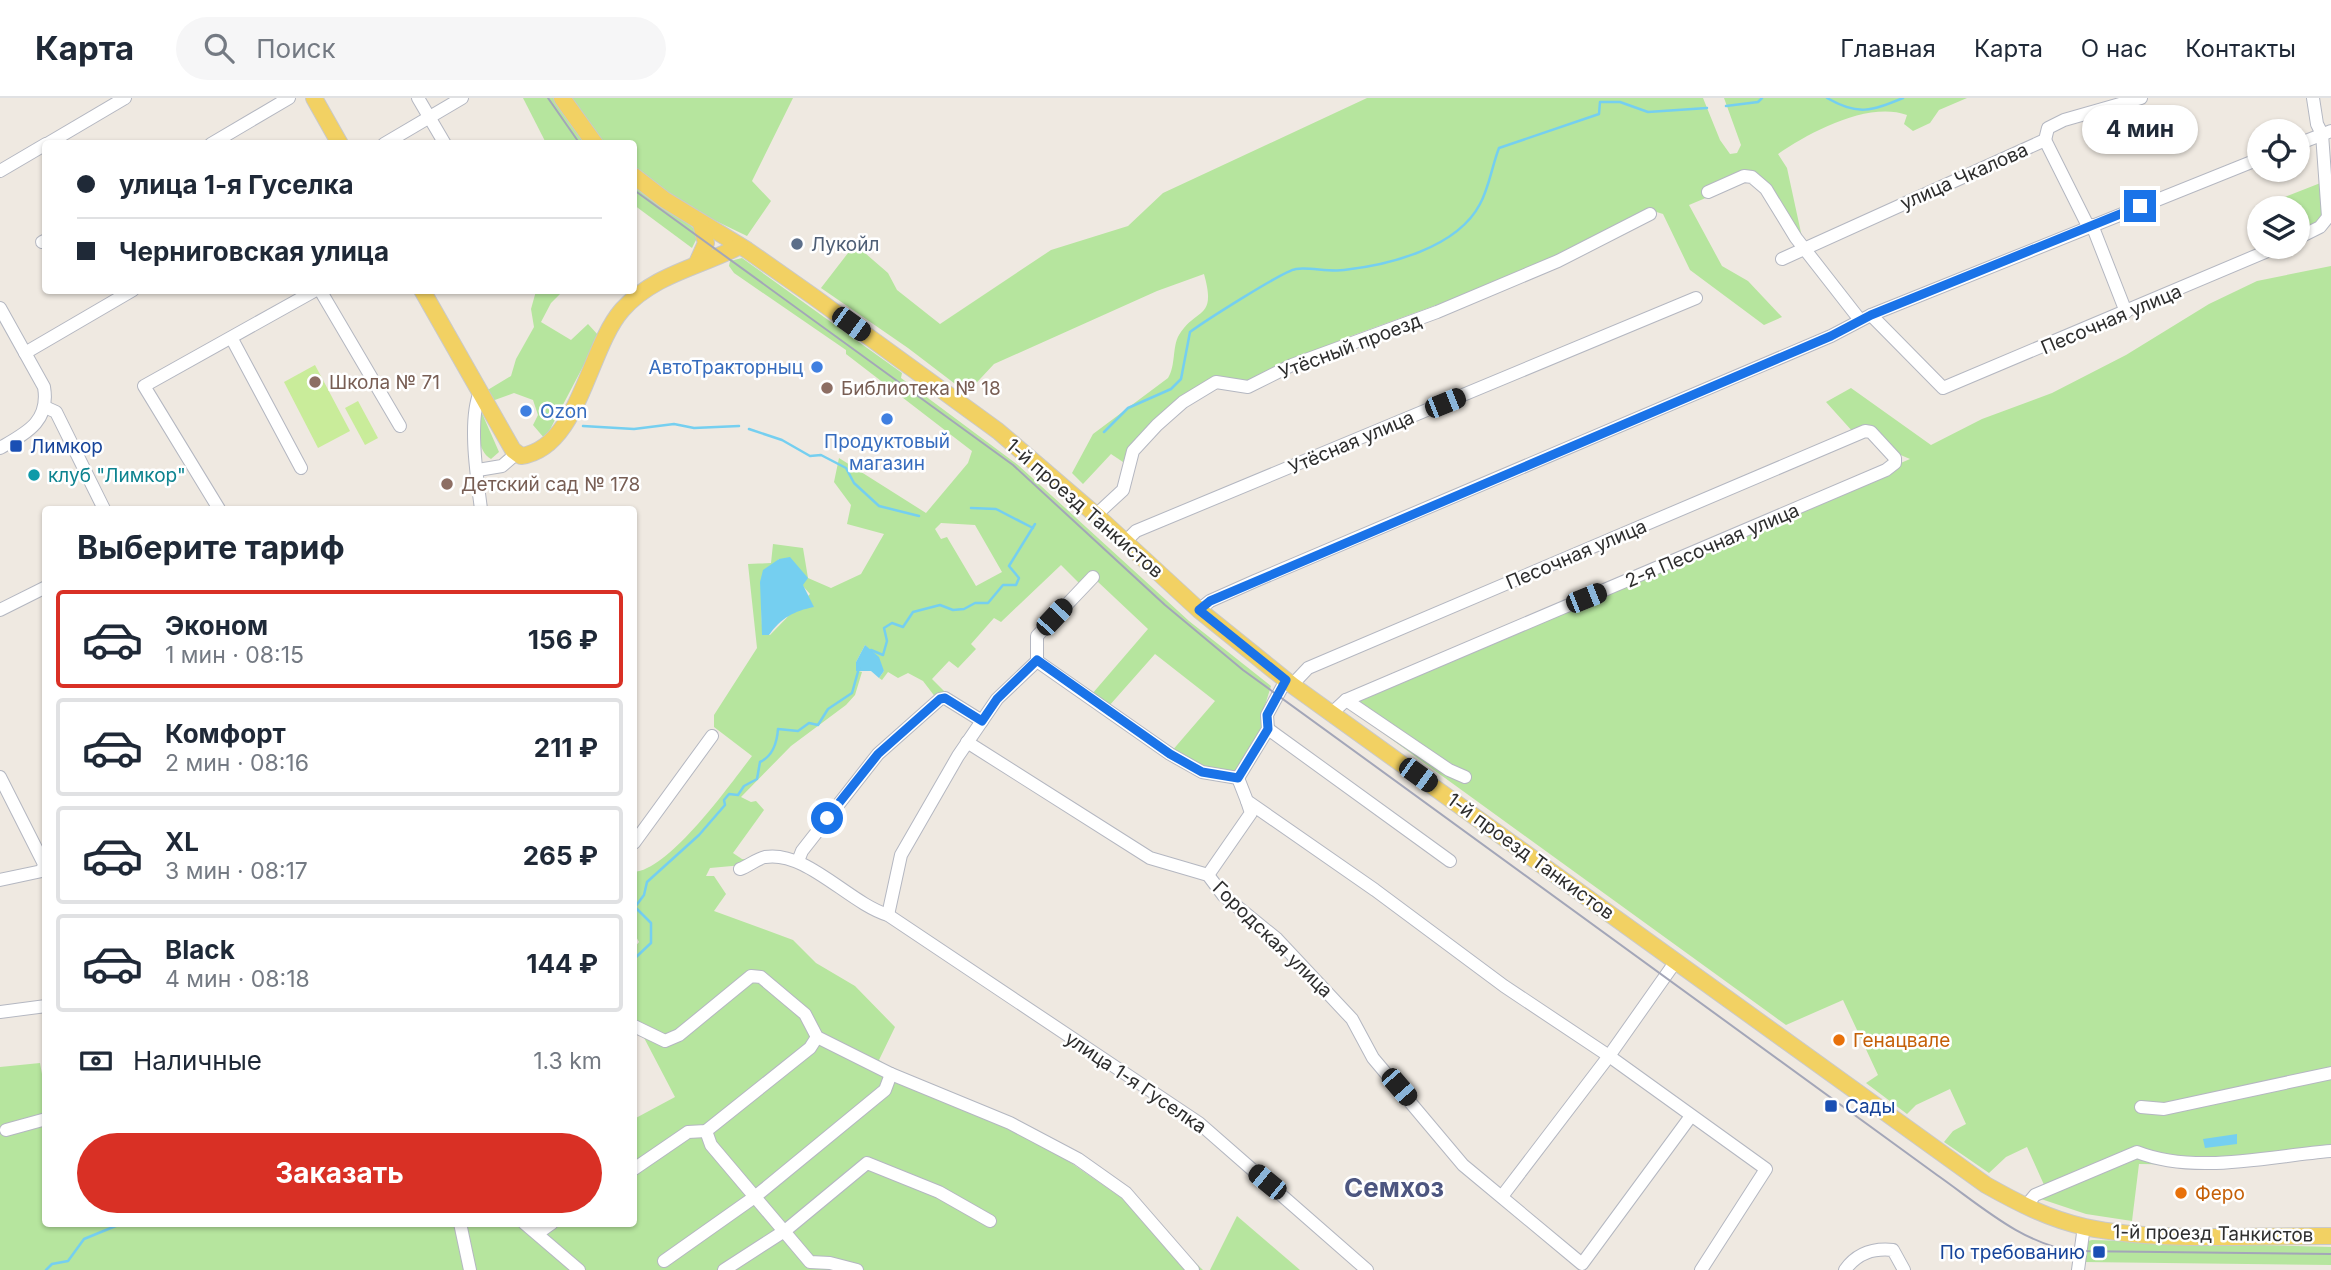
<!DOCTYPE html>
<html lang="ru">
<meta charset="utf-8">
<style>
body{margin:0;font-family:Inter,sans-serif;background:#f6f6f7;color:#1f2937;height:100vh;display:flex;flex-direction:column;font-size:26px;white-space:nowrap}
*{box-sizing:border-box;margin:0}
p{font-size:23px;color:#747a83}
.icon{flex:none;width:38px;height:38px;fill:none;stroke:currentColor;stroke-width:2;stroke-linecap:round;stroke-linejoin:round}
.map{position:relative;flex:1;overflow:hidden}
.side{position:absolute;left:42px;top:408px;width:595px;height:721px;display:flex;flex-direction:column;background:#fff;border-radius:7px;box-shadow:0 2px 5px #0004}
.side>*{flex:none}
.top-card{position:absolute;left:42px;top:42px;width:595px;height:154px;border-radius:7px;box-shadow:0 2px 5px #0004;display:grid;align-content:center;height:154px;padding:0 35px;background:#fff}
.tools{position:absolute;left:2247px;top:21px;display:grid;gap:14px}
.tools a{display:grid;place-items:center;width:63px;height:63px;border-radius:50%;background:#fff;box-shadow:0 2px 5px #0004;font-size:35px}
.end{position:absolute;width:32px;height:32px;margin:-16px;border:9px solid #1a73e8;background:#fff;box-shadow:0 0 0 4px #fff}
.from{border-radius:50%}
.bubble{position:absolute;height:49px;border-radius:24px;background:#fff;box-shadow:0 2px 5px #0004;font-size:23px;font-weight:700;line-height:49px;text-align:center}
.car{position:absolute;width:21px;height:42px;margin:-21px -10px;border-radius:9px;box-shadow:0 0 5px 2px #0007;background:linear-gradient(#222 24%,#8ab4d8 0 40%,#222 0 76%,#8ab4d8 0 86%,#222 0)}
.top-card b{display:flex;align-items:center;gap:24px;height:66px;font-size:26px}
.top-card b+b{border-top:2px solid #e0e1e3}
.top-card i{width:18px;height:18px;background:#1f2937}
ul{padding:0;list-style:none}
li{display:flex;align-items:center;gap:21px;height:98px;margin:0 14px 10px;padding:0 21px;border:4px solid #e0e1e3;border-radius:7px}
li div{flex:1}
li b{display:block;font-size:26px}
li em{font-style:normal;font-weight:700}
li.selected{border-color:#d93025}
li>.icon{width:63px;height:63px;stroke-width:1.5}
h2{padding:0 35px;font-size:32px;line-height:84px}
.pay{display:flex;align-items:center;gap:18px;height:77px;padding:0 35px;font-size:26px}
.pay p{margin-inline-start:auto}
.action{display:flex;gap:14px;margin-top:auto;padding:14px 35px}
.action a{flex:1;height:80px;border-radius:42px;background:#d93025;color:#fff;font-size:28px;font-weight:700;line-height:80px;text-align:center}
header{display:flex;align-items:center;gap:42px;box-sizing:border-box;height:98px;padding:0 35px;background:#fff;border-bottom:2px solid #e0e1e3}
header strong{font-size:33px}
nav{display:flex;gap:38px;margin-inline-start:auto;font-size:24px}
.search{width:490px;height:63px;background:#f6f6f7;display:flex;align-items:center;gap:18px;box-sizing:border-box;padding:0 24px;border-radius:38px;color:#747a83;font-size:26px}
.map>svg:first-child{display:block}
</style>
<header>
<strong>Карта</strong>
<div class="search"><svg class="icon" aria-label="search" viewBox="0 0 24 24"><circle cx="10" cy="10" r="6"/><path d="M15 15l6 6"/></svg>Поиск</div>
<nav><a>Главная</a><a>Карта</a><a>О нас</a><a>Контакты</a></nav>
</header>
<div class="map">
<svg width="2331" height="1172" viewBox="0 0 2331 1172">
<rect width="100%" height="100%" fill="#efe9e1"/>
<!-- green -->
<g fill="#b6e59e" fill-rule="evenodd">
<path d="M523 0H555L589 45H546Z"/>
<path d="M570 0H793L752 83 771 103 747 138 687 109 634 70V46L604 45 593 35Z"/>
<path d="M1367 0H1703L1720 42 1730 56 1737 55 1741 47 1724 0H1967L1939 12 1930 25 1913 33 1904 26 1907 17C1868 3 1810 34 1778 56L1787 70 1803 144 1767 88 1746 83 1689 107 1722 168 1748 183 1782 219 1764 227 1690 172 1663 116 1650 112 1585 145 1464 197 1351 238 1289 263 1247 285 1213 280 1126 366 1111 356 1083 386 1072 375 1093 336 1168 280C1176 267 1172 249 1179 237 1196 209 1217 222 1204 176L1157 193 994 266 967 295 908 250 821 190 848 155 858 149 888 175 897 192 940 226 1051 152 1128 128 1163 95Z"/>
<path d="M2323 84V120L2298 136V110H2288L2285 99Z"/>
<path d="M634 85 696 132 697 140 692 150 634 107Z"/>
<path d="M742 160 902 275 901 280 1018 367 1189 523 1271 588 1262 617 1265 622 1243 671 1228 679 1171 654 1215 603 1155 556 1109 608 1092 596 1148 531 1097 483 1080 486 1061 467 1001 524 994 520 971 546 976 551 958 570 949 563 932 581 948 597 936 600 923 583 908 575 898 580 888 574 882 582 879 580 884 573 865 547 856 564 858 573 862 574 855 597 846 607 791 648 741 699 751 704 756 703 764 712 733 755 742 761 752 762 743 767 710 770 706 778H714L726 796 714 813 793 842 816 865 855 888 895 929 879 962 895 973 1009 1022 1142 1114 1203 1172H0V969L40 965 46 998V1125H634V1021L675 999 641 934 634 937V850L639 844 634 835V774C669 772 729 688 752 658L714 629V617L757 550 748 466 771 465 773 446 803 450 808 480 831 490 861 476 884 436 847 426 851 407 834 384 839 360 926 415 968 365 972 353 846 256V252L734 175 729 168 730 163ZM941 425 975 427 1002 474 976 488 947 439 941 441 935 431ZM779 461 810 496 770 537H763C760 514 760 477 779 461Z"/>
<path d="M2331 168V1055L2201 1067 2139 1066 2132 1123 2086 1116 2029 1097 2045 1089 2027 1049 2006 1059 1989 1075 1944 1044 1953 1033 1966 1026 1950 991 1916 1007 1907 1016 1866 985 1878 977 1843 902 1786 927 1347 609 1346 604 1910 361 1896 355 1870 328 1853 334 1826 304 1851 290 1931 347 1982 321 2052 295 2126 257 2209 206 2257 183Z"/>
<path d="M536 193H563L551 205 541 224 571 242 588 226 599 238 545 341 533 327 538 317 533 302 514 295 492 303 486 293 511 278 516 261 534 229 531 211Z"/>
<path d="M481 313 499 354 491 361C476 353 478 327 481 313Z"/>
<path d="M1237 1118 1300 1172H1210Z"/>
<path d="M2092 1142 2331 1149V1167L2083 1164 2088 1143Z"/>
</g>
<!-- pitch -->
<g fill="#c9ec9a">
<path d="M315 267 350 333 318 350 284 284Z"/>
<path d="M358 303 378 340 365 347 345 310Z"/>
</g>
<!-- water -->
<g fill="#75cff0">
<path d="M790 459 808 480 803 487 814 509C794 513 781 520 769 537H762L760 484 763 472 779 461Z"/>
<path d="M865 547 879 559 884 573 879 580 871 573H856V564Z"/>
<path d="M2237 1036V1046L2205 1050 2203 1041Z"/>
</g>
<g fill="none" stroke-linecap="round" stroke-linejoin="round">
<!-- stream -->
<g stroke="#75cff0" stroke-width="2.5">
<path d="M1827 0C1858 18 1871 13 1903 0"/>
<path d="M1726 8 1758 4 1762 0"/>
<path d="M543 314 552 320"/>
<path d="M583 328 634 331 674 326 694 330 739 328"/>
<path d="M749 331 782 342 810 358 821 357 846 370 854 385 879 408 919 418"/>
<path d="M1104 334 1128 310 1171 291 1181 281 1190 234C1205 223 1283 173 1296 171 1309 169 1329 174 1344 172 1389 167 1457 150 1480 106 1489 90 1492 68 1499 50L1599 16 1600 4H1620L1648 14 1707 10"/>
<path d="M971 410 996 411 1033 430"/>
<path d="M871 552 883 557 887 543 884 530 892 525 903 529 913 514 940 507 953 512 964 511 975 505H988L1003 487H1016L1019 480 1009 468 1035 426"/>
<path d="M634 861 651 845V825L635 809 644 797 647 784 699 737 725 707 724 702 729 696 738 697 744 688 757 681 760 664C773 658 777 645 778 631L798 633 809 625 818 627 828 611 852 595 859 570"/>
<path d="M46 1172 52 1166 68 1163 84 1141 123 1125"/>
</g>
<defs>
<g id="minor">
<path d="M418 0 445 46"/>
<path d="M2045 42 2088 128"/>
<path d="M47 46 125 0"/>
<path d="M211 46 289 0"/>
<path d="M384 46 462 0"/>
<path d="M2298 46 2331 33"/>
<path d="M0 73 46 46"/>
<path d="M1708 94 1744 78 1752 79 1766 91 1796 140 1860 222"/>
<path d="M2092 127 2126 214"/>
<path d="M2298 140 2320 129 2328 119 2322 36 2317 26 2313 0"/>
<path d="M42 144 46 142"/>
<path d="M1782 161 2045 42 2048 30 2064 22 2141 0"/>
<path d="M320 192 400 328"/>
<path d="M0 210 44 289C50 324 26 335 0 350"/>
<path d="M1871 217 1943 290 2277 149"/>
<path d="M232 241 301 370"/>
<path d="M25 255 133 192"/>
<path d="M480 294C468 322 477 380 481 411"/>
<path d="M45 309 56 314 104 411"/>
<path d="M478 372 502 368 517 355"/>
<path d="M219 411 144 288 316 192"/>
<path d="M1096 417 1123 392 1133 353 1157 327 1183 304 1216 284 1248 289 1292 267 1437 214 1558 163 1650 116"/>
<path d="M1125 444 1136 433 1696 200"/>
<path d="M1093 479 1037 538V563L1170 656 1202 674 1238 680 1268 631 1267 617 1286 582"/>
<path d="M0 512 46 489"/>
<path d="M1199 512 1210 503 1255 483 1831 238 1871 217 2259 61"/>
<path d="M1292 587 1308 570 1865 333 1871 334 1895 360V365L1886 372 1346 602 1332 615"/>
<path d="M1346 602 1449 672 1465 679"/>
<path d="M1268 631 1450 763"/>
<path d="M967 644 1150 760 1208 777 1223 797 1277 841 1352 921 1373 960 1463 1067 1582 1166 1691 1018"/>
<path d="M0 679 44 766 42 773 0 782"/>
<path d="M1238 680 1247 703 1375 792 1504 888 1609 958 1766 1071 1701 1172"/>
<path d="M634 745 712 638"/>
<path d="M798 763 802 753 878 656 940 601 945 600 982 623"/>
<path d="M740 771C749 768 756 761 765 759 806 752 849 805 888 817L1199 1025 1367 1172"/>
<path d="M1208 777 1251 715 1247 703"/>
<path d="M888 817 901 757 958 658 997 601 1037 563"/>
<path d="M0 914 46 908"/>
<path d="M634 928 665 943 679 937 751 878 761 879 805 916 817 939 891 976 1010 1025 1078 1061 1126 1095 1193 1172"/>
<path d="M2141 1009 2164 1011 2331 975"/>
<path d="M6 1032 46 1021"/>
<path d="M706 1033 711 1047 810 1164 830 1165 857 1172"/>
<path d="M634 1071 688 1034 706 1033 810 950 817 939"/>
<path d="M1503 1097 1609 958 1676 863"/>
<path d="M2025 1109 2035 1097 2137 1054C2196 1077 2269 1058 2331 1053"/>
<path d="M460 1125 470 1172"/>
<path d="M524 1125 579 1172"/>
<path d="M538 1135 552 1125"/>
<path d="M664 1163 756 1098 885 992 891 976"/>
<path d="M724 1172 786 1132 867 1065 939 1094 990 1123"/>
<path d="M1845 1172C1857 1155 1873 1150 1893 1152L1904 1172"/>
<path d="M2078 1172 2084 1128"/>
</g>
<g id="major">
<path d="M314 0 340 46"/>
<path d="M562 0 595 46"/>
<path d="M634 78 665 102 747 152 814 199 998 333 1096 417 1199 512 1292 587 1986 1087C2018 1105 2049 1121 2085 1129 2161 1145 2252 1137 2331 1138"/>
<path d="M697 165 706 145 701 126"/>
<path d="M422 192 513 352 521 358C579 350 588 251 622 212 654 176 700 169 740 148"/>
</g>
</defs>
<!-- minor casing -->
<use href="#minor" stroke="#b4b7c1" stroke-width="14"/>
<!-- major casing -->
<use href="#major" stroke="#c9c9c9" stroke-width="18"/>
<!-- minor -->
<use href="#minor" stroke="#fff" stroke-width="12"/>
<!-- major -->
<use href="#major" stroke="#f2d163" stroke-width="16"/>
<!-- tram -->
<g stroke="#a3a6b8" stroke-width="2">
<path d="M548 0 580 46"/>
<path d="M634 92 1013 367 1165 507 1243 572 1937 1077C1980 1107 2022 1146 2074 1153L2331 1156"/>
</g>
</g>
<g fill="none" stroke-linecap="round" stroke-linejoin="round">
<!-- route -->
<path stroke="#1a73e8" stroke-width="9" d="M827 720 878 656 940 601 945 600 982 623 997 601 1037 562 1170 656 1202 674 1238 680 1268 631 1267 617 1286 582 1199 512 1210 503 1831 238 1871 217 2140 108"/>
</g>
<!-- markers -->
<circle fill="#5c6f8a" stroke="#fff" stroke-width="2.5" cx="797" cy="146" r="7"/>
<g fill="#3f7fe0" stroke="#fff" stroke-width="2.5">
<circle cx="817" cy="269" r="7"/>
<circle cx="526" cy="313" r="7"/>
<circle cx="887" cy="321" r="7"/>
</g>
<g fill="#8d6e63" stroke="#fff" stroke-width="2.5">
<circle cx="315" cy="284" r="7"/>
<circle cx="827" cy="290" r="7"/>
<circle cx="447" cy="386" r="7"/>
</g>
<g fill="#1a4fb4" stroke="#fff" stroke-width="2.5">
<rect x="9" y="341" width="14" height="14" rx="3.5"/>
<rect x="1824" y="1001" width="14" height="14" rx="3.5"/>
<rect x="2092" y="1147" width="14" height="14" rx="3.5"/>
</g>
<circle fill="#0f9aa8" stroke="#fff" stroke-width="2.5" cx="34" cy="377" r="7"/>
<g fill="#e8710a" stroke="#fff" stroke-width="2.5">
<circle cx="1839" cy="942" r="7"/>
<circle cx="2181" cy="1095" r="7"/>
</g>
<g text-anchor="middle" stroke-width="5" stroke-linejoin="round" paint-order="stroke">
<!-- street labels -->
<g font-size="19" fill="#2e2e2e" stroke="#fff">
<text transform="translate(1964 78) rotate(-24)" y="7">улица Чкалова</text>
<text transform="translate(2111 221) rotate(-23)" y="7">Песочная улица</text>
<text transform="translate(1350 248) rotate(-21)" y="7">Утёсный проезд</text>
<text transform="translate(1351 344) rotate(-23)" y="7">Утёсная улица</text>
<text transform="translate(1085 410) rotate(41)" y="7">1-й проезд Танкистов</text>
<text transform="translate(1712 447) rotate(-23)" y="7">2-я Песочная улица</text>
<text transform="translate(1576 456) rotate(-23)" y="7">Песочная улица</text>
<text transform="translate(1531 758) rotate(36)" y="7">1-й проезд Танкистов</text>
<text transform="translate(1273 841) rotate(44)" y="7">Городская улица</text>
<text transform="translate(1136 984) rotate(34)" y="7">улица 1-я Гуселка</text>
<text transform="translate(2213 1135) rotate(1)" y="7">1-й проезд Танкистов</text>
</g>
<!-- service labels -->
<g font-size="19" fill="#4e5e75" stroke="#fff" text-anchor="start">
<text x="811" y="153">Лукойл</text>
</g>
<!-- shop labels -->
<g font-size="19" fill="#366cbe" stroke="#fff" text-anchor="end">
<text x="803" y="276">АвтоТракторныц</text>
<text x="540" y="320" text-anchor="start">Ozon</text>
<text x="887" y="350" text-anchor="middle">Продуктовый<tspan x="887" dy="22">магазин</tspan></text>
</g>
<!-- education labels -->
<g font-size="19" fill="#785e54" stroke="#fff" text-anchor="start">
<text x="329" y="291">Школа № 71</text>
<text x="841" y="297">Библиотека № 18</text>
<text x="461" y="393">Детский сад № 178</text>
</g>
<!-- transit labels -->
<g font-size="19" fill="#164399" stroke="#fff" text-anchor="start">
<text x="30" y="355">Лимкор</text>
<text x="1845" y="1015">Сады</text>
<text x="2085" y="1161" text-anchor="end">По требованию</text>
</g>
<!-- culture labels -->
<g font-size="19" fill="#0d838f" stroke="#fff" text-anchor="start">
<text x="48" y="384">клуб "Лимкор"</text>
</g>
<!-- food labels -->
<g font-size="19" fill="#c56008" stroke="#fff" text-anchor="start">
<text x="1853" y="949">Генацвале</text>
<text x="2195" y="1102">Феро</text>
</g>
<!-- district labels -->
<g font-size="26" font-weight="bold" fill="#4d5680" stroke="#fff">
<text x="1394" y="1099">Семхоз</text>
</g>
</g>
</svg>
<div class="tools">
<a><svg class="icon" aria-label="locate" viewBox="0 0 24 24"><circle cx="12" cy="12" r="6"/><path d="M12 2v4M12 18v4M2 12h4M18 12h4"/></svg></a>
<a><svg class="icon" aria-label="layers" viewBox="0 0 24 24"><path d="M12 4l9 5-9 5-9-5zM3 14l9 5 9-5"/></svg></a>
</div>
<i class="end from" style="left:827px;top:720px"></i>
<i class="end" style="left:2140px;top:108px"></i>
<div class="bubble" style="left:2082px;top:7px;width:116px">4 мин</div>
<i class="car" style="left:851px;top:226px;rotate:126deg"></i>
<i class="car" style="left:1445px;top:305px;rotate:68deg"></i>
<i class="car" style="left:1586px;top:500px;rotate:68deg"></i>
<i class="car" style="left:1054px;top:519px;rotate:43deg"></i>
<i class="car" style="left:1418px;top:677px;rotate:126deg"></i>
<i class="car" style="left:1399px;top:989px;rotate:139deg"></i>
<i class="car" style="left:1267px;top:1084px;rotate:309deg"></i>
<div class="top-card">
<b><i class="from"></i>улица 1-я Гуселка</b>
<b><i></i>Черниговская улица</b>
</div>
<section class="side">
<h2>Выберите тариф</h2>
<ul>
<li class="selected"><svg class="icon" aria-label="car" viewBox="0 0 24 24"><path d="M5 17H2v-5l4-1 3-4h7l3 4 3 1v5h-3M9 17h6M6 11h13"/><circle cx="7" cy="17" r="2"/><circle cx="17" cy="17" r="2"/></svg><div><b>Эконом</b><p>1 мин · 08:15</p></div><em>156 ₽</em></li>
<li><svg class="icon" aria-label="car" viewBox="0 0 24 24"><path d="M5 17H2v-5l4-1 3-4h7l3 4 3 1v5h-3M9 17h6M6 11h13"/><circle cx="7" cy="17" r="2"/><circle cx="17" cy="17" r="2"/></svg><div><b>Комфорт</b><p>2 мин · 08:16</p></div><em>211 ₽</em></li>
<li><svg class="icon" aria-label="car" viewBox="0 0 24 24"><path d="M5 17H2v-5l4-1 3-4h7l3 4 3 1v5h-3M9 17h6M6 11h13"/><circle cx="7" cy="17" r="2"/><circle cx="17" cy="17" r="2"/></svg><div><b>XL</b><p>3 мин · 08:17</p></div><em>265 ₽</em></li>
<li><svg class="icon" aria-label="car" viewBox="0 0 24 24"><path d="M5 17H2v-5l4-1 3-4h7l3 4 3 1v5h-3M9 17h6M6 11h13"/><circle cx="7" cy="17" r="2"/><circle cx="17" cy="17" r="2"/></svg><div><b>Black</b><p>4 мин · 08:18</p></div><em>144 ₽</em></li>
</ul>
<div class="pay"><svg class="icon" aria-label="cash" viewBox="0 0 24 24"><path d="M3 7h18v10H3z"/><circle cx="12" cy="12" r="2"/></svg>Наличные<p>1.3 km</p></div>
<div class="action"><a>Заказать</a></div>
</section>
</div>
